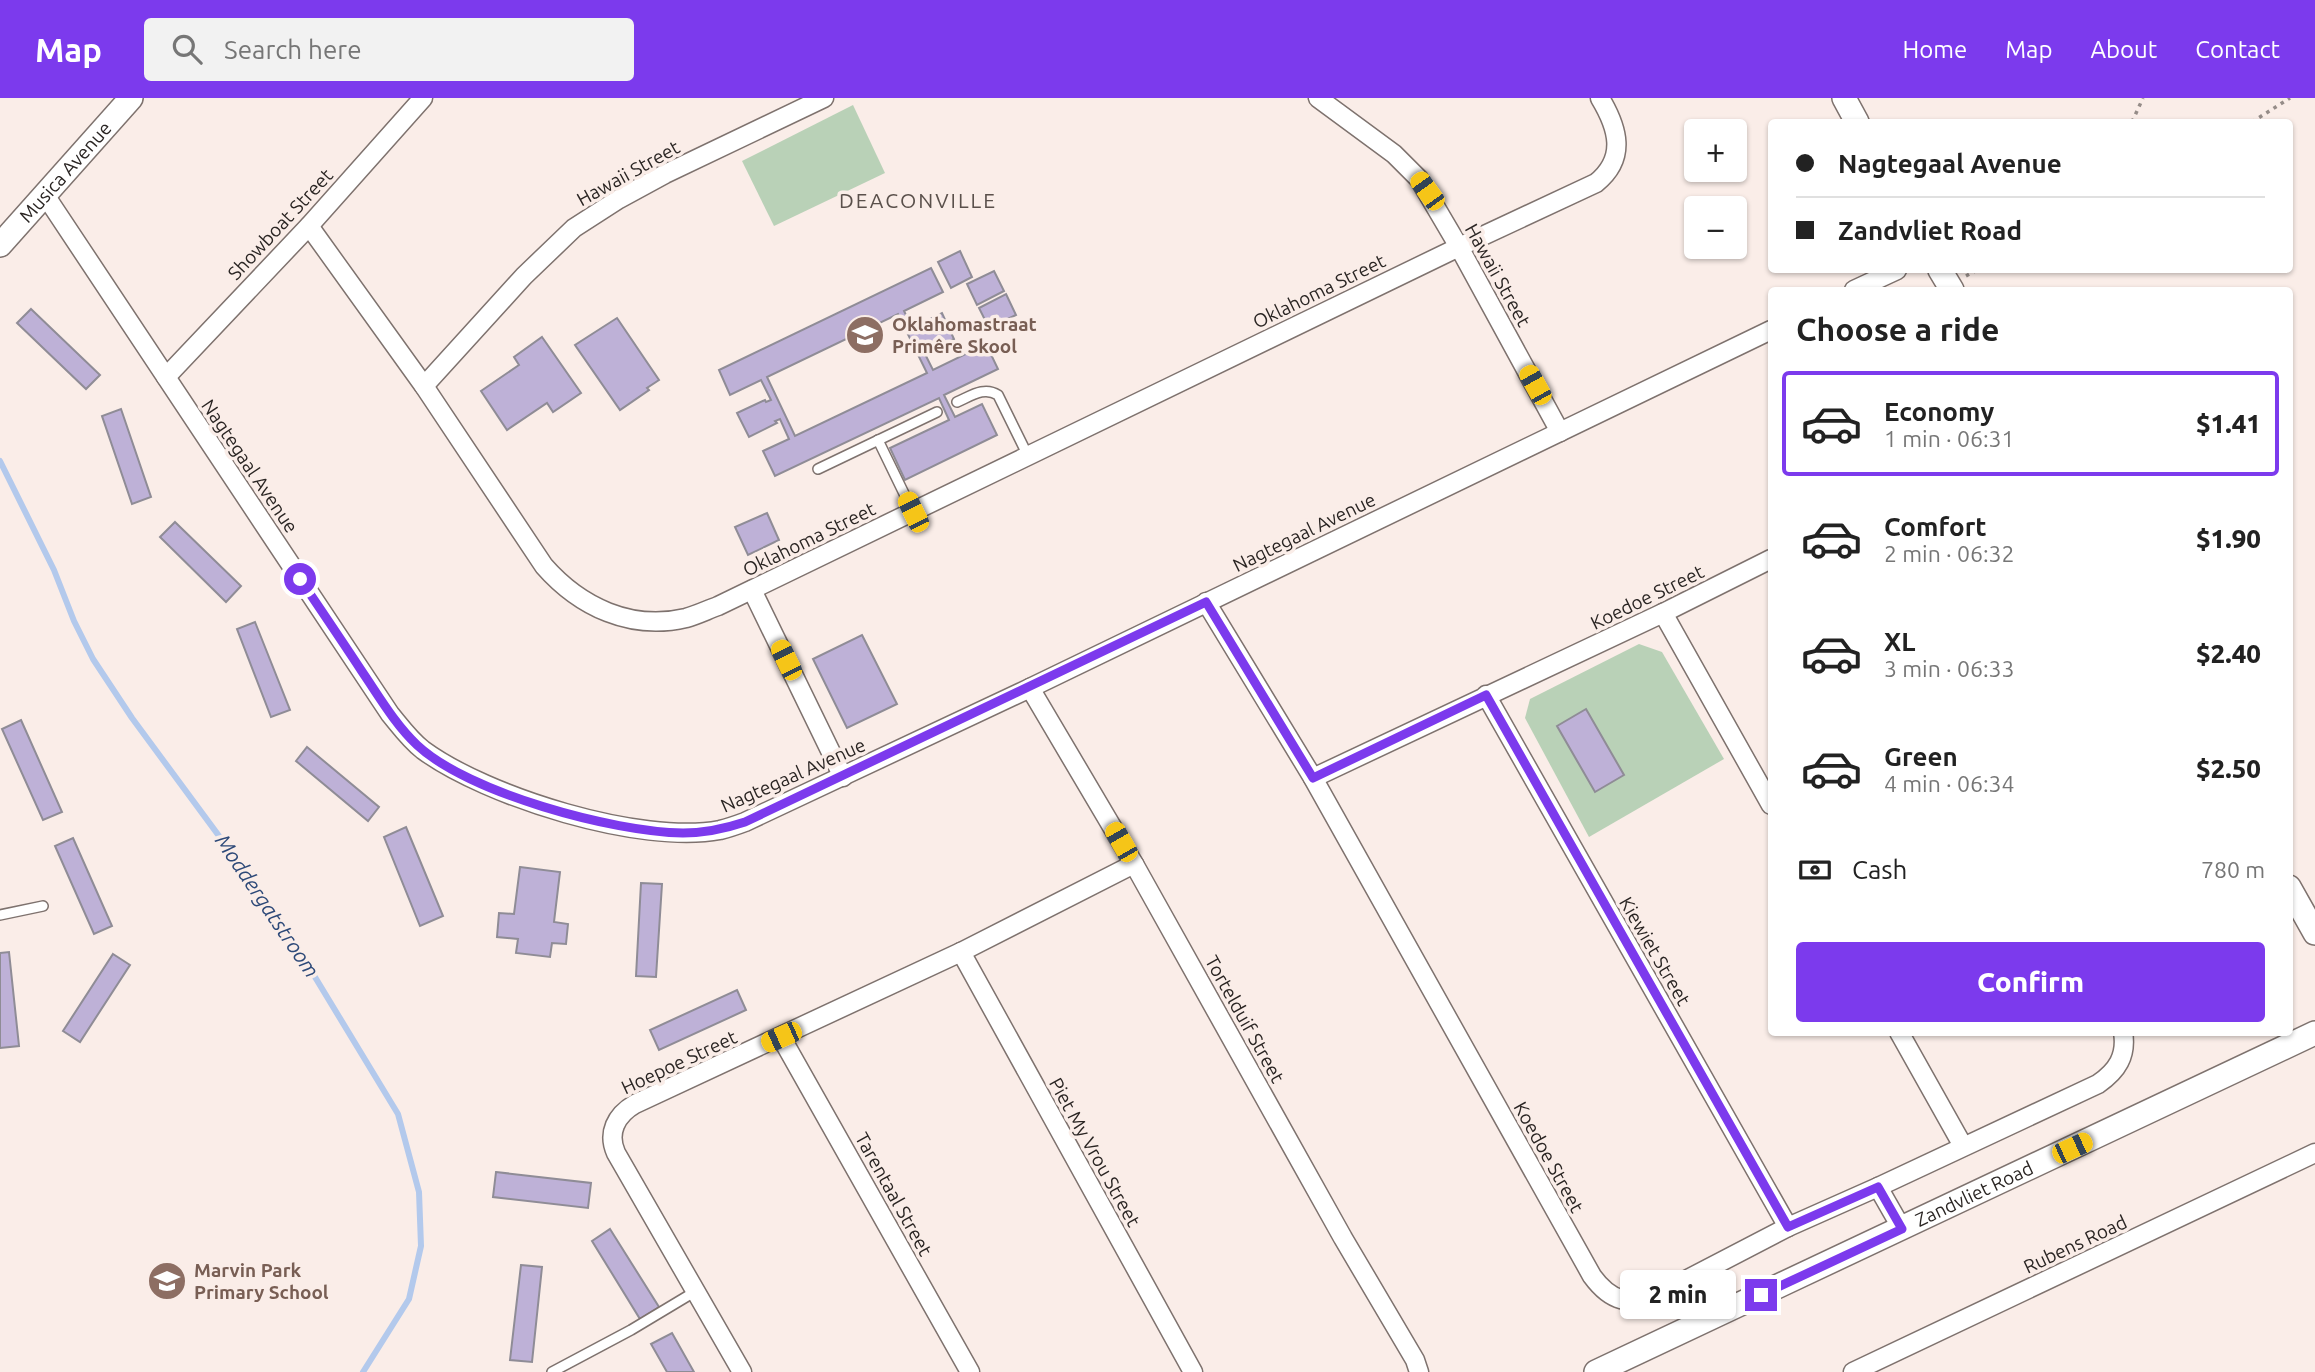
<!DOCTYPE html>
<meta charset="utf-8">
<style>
body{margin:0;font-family:Ubuntu,sans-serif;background:#f2f2f2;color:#222;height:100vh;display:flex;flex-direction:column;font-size:26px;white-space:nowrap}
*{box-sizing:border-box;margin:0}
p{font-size:23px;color:#767676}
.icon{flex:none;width:38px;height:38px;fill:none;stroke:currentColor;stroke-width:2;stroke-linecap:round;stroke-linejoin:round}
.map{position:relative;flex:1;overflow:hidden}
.side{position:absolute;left:1768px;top:189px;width:525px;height:749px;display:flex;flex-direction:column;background:#fff;border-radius:7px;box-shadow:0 2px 5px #0004}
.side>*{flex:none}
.guide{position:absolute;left:1768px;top:21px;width:525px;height:154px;border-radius:7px;box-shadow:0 2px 5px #0004;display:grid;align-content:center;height:154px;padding:0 28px;background:#fff}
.fabs{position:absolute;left:1684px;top:21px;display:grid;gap:14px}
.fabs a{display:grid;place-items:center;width:63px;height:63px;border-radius:7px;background:#fff;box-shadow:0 2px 5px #0004;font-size:35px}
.end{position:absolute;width:32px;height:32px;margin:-16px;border:9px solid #7c3aed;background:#fff;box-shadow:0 0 0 4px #fff}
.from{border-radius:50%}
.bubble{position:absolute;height:49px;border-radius:7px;background:#fff;box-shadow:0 2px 5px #0004;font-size:23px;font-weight:800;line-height:49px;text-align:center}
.car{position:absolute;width:21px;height:42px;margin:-21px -10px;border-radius:9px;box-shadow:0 0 5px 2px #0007;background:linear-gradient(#f5c518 24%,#345 0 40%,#f5c518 0 76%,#345 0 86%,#f5c518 0)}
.guide b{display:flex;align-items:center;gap:24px;height:66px;font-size:26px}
.guide b+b{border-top:2px solid #e0e0e0}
.guide i{width:18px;height:18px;background:#222}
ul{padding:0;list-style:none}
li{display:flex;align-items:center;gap:21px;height:105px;margin:0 14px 10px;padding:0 14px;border:4px solid transparent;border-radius:7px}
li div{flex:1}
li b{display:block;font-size:26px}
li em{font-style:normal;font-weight:800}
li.active{border-color:#7c3aed}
li>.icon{width:63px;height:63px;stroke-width:1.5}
h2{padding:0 28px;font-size:32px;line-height:84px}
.pay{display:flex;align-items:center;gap:18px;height:77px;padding:0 28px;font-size:26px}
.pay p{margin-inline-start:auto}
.button{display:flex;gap:14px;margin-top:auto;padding:14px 28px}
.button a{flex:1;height:80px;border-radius:7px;background:#7c3aed;color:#fff;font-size:28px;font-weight:800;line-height:80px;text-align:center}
header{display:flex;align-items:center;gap:42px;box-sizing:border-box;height:98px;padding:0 35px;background:#7c3aed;color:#fff}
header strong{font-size:33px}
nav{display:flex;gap:38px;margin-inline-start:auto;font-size:24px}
.search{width:490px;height:63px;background:#f2f2f2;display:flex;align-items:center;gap:18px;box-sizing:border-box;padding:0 24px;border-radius:7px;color:#767676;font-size:26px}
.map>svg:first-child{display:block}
</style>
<header>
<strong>Map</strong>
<div class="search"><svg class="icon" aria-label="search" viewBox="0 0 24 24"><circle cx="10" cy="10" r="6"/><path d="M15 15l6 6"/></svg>Search here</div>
<nav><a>Home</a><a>Map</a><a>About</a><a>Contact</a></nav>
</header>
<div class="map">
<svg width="2315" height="1274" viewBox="0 0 2315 1274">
<rect width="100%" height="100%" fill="#faede8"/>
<!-- green -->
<g fill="#b9d1b7">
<path d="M853 7 885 75 774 128 742 63Z"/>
<path d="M1639 546 1662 554 1724 661 1589 739 1525 620 1530 601Z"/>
</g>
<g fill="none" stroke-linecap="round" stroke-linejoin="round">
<!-- stream -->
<path stroke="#b3c9ec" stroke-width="6" d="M0 363 54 472 74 523 93 561 132 620 278 818 398 1016 419 1094 421 1148 409 1201 363 1274"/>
</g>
<!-- building -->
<g fill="#beb1d7" stroke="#8f8c96" stroke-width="2" fill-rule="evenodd">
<path d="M960 153 972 179 951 190 938 164Z"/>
<path d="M931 170 943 194 904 213 914 233 917 231 916 228 942 215 954 241 928 254 926 251 923 252 933 272 986 246 998 271 944 297 955 319 982 306 997 337 905 382 890 350 949 322 939 300 775 378 763 353 789 341 780 321 775 323 777 325 749 339 737 315 765 302 766 304 771 302 761 282 730 297 719 272ZM898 216 927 275 795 338 767 279Z"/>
<path d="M994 173 1004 193 977 207 967 186Z"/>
<path d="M1006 196 1016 217 989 230 979 210Z"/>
<path d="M31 211 100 277 86 291 17 225Z"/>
<path d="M617 220 659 282 647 290 649 292 620 312 575 247Z"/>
<path d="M542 239 581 295 553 314 547 305 507 332 481 293 519 267 514 259Z"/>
<path d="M121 311 151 399 132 406 102 318Z"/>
<path d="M767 415 779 442 748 457 735 429Z"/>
<path d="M175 424 241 488 226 504 160 439Z"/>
<path d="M255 524 290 612 271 619 237 531Z"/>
<path d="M862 537 897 606 847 630 813 561Z"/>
<path d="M1586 611 1624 677 1595 694 1557 628Z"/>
<path d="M21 622 62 714 43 722 2 631Z"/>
<path d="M307 649 379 709 368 723 296 663Z"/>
<path d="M406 729 443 818 420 828 384 739Z"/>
<path d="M73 740 112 828 94 836 55 748Z"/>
<path d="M520 769 560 774 554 824 568 826 566 846 552 845 550 859 516 855 518 841 497 839 499 815 514 816Z"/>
<path d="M641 785 662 786 656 879 636 878Z"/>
<path d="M9 854 19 948 0 950V855Z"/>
<path d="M113 856 130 867 80 944 63 933Z"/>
<path d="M737 892 746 912 659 952 650 932Z"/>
<path d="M496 1074 591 1085 588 1110 493 1099Z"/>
<path d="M610 1131 659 1209 640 1221 592 1143Z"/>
<path d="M521 1167 542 1169 532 1264 510 1262Z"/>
<path d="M672 1235 694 1274H667L651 1246Z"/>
</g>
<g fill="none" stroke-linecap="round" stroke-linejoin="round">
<defs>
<g id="service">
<path d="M957 304C971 298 984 288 998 297L1028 358"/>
<path d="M878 342 913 414"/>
<path d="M818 371 937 314"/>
<path d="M0 817 43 808"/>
<path d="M552 1274 631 1232 696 1193"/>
</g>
<g id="minor">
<path d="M1318 0 1394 56 1419 81 1459 149 1560 334"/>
<path d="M45 97 390 616C400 628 410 642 423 652 487 699 641 747 720 732 728 730 737 727 745 724L1030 590 1771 232"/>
<path d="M309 128 424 288 544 468C580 509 631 533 686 520 697 517 707 512 718 508L1459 149 1596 85C1627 60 1618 30 1600 0"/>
<path d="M1854 192 1897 172"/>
<path d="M166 279 309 128 423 0"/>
<path d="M424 288 524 178 574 130 619 101 665 76 824 0"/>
<path d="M752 492 843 679"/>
<path d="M1206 504 1313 680 1592 1178C1611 1204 1629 1208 1659 1196L1788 1129 1878 1089 2098 986C2117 973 2127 958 2123 934"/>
<path d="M1663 515 1771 707"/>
<path d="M1030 590 1134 766 1343 1140 1415 1262 1419 1274"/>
<path d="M1486 597 1788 1129"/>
<path d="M1313 680 1663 515 1771 461"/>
<path d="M961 854 1193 1274"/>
<path d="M1899 934 1963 1048"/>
<path d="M781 939 970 1274"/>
<path d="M1878 1089 1902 1131"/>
<path d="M742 1274 616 1055C607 1035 616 1017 635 1006L961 854 1134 766"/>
<path d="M1853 1274 2315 1055"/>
</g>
<g id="tertiary">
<path d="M1844 0 1857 24"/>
<path id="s1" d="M0 147 131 0"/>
<path d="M1940 172 1952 192"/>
<path d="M2289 789 2315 835"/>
<path id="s2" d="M1596 1274 2315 935"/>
</g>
</defs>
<!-- service casing -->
<use href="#service" stroke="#7e726e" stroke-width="12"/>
<!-- minor casing -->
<use href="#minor" stroke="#7e726e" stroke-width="21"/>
<!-- tertiary casing -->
<use href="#tertiary" stroke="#7e726e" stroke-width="26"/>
<!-- path -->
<g stroke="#958c88" stroke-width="3.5" stroke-dasharray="3.5 5" stroke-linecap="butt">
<path d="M2132 24 2143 0"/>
<path d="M2252 24 2290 0"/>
<path d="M1966 178 1977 172"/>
</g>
<!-- service -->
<use href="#service" stroke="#fff" stroke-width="9"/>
<!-- minor -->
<use href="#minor" stroke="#fff" stroke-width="18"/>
<!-- tertiary -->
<use href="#tertiary" stroke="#fff" stroke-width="23"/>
</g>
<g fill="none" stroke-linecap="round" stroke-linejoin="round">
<!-- route -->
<path stroke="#7c3aed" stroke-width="9" d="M300 481C321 512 342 543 363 575 380 600 395 626 417 647 468 695 613 734 683 735 705 735 724 731 745 724L1206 504 1313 680 1486 597 1788 1129 1878 1089 1902 1131 1761 1197"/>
</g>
<!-- icons -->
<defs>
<symbol id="school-disc" viewBox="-11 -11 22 22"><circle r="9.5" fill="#8d6e63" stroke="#faede8"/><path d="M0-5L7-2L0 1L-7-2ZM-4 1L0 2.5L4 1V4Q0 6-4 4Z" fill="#fff"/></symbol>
</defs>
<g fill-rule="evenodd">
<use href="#school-disc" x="843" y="215" width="44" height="44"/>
<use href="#school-disc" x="145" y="1161" width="44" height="44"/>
</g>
<g text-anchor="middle" stroke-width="7" stroke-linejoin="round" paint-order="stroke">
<!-- street labels -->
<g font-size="19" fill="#2a2523" stroke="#faede8">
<text dy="7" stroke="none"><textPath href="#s1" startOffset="98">Musica Avenue</textPath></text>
<text transform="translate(628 75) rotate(-29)" y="7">Hawaii Street</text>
<text transform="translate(280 126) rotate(-47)" y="7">Showboat Street</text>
<text transform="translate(1498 177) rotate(61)" y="7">Hawaii Street</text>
<text transform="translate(1319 193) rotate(-26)" y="7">Oklahoma Street</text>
<text transform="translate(250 368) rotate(56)" y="7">Nagtegaal Avenue</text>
<text transform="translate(1304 434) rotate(-26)" y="7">Nagtegaal Avenue</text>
<text transform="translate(809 441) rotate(-26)" y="7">Oklahoma Street</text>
<text transform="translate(1647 499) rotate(-26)" y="7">Koedoe Street</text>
<text transform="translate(793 677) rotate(-24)" y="7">Nagtegaal Avenue</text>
<text transform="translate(1655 853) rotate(60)" y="7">Kiewiet Street</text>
<text transform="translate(1245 921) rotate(61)" y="7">Tortelduif Street</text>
<text transform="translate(679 964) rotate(-25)" y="7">Hoepoe Street</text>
<text transform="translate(1095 1054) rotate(61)" y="7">Piet My Vrou Street</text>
<text transform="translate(1549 1059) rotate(61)" y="7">Koedoe Street</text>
<text transform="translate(894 1096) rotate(61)" y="7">Tarentaal Street</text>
<text dy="7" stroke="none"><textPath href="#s2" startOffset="418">Zandvliet Road</textPath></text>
<text transform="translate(2075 1146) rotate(-25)" y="7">Rubens Road</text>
</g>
<!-- education labels -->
<g font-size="19" font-weight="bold" fill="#785e54" stroke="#faede8" text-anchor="start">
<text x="892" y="233">Oklahomastraat<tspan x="892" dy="22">Primêre Skool</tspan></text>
<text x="194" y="1179">Marvin Park<tspan x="194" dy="22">Primary School</tspan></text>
</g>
<!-- neighbourhood labels -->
<g font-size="21" letter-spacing="2" fill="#5a504b" stroke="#faede8">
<text x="918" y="110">DEACONVILLE</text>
</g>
<!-- water labels -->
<g font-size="21" font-style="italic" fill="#2d4978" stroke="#faede8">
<text transform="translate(267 808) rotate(56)" y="7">Moddergatstroom</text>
</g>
</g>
</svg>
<div class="fabs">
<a>+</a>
<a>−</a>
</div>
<i class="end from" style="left:300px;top:481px"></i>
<i class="end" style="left:1761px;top:1197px"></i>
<div class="bubble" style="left:1620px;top:1172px;width:116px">2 min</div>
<i class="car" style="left:1427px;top:93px;rotate:324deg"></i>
<i class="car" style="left:1535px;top:287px;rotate:331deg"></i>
<i class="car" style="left:913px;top:414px;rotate:334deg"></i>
<i class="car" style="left:786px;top:562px;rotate:334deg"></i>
<i class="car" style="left:1121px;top:744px;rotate:330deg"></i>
<i class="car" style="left:781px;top:939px;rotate:246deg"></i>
<i class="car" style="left:2072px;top:1050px;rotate:65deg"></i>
<div class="guide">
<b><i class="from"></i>Nagtegaal Avenue</b>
<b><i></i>Zandvliet Road</b>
</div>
<section class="side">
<h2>Choose a ride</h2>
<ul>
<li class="active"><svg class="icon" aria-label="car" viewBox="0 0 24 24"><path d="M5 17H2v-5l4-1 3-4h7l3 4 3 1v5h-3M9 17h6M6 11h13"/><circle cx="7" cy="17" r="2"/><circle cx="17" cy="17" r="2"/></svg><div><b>Economy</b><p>1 min · 06:31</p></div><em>$1.41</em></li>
<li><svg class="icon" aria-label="car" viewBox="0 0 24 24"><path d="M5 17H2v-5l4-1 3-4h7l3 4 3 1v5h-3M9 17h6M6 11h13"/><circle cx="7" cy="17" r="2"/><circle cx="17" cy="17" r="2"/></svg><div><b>Comfort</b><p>2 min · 06:32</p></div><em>$1.90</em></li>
<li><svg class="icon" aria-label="car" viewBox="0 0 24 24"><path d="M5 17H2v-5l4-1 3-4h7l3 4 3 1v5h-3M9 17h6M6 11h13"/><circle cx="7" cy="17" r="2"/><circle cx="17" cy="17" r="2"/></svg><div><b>XL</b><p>3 min · 06:33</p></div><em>$2.40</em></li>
<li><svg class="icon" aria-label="car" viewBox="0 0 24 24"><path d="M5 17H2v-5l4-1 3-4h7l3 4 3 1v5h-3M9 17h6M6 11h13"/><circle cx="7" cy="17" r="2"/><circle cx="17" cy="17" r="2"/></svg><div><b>Green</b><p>4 min · 06:34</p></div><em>$2.50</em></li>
</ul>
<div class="pay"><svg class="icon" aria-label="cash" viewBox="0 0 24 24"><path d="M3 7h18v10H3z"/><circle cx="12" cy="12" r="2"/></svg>Cash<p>780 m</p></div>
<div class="button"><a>Confirm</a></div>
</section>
</div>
